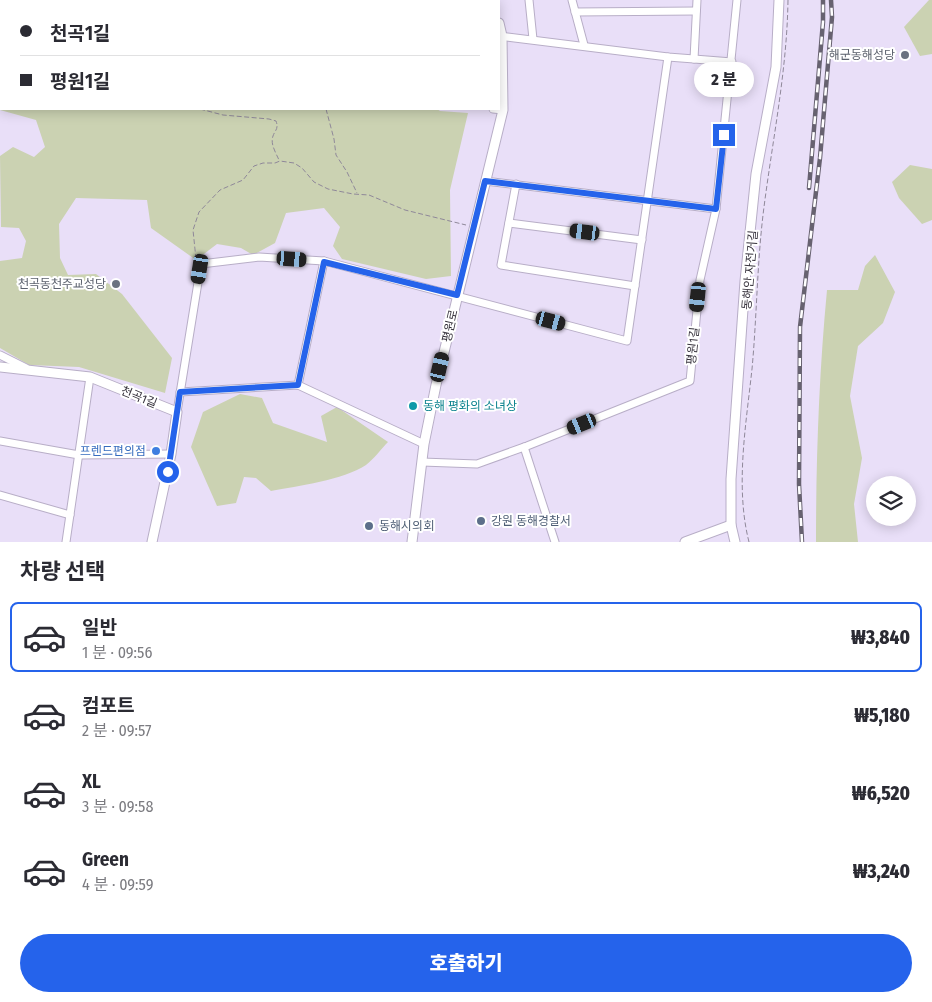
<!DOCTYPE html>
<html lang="ko">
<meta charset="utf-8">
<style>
body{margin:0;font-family:"Fira Sans Condensed","Noto Sans KR",sans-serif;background:#f7f7f7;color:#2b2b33;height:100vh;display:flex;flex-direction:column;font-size:19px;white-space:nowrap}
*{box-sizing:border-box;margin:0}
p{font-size:16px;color:#7c7c81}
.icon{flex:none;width:28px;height:28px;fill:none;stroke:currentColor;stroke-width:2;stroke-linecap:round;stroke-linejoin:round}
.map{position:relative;height:542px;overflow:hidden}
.sheet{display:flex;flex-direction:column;background:#fff;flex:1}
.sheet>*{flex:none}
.hud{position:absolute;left:0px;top:0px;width:500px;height:110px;box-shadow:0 2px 12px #0003;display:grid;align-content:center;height:110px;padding:0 20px;background:#fff}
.controls{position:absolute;left:866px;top:476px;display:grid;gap:10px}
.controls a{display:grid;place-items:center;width:50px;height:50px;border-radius:50%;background:#fff;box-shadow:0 2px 12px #0003;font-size:25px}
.end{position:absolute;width:22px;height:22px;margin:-11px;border:6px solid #2563eb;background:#fff;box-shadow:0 0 0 2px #fff}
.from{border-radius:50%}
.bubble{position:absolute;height:35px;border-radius:18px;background:#fff;box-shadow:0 2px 12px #0003;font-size:16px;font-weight:800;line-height:35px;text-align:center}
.car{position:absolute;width:15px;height:30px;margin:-15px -8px;border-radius:6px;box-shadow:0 0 4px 1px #0007;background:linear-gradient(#222 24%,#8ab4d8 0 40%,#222 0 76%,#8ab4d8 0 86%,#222 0)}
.hud b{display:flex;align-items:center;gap:18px;height:48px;font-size:19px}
.hud b+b{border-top:1px solid #e1e1e2}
.hud i{width:12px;height:12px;background:#2b2b33}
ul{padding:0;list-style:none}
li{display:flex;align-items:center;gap:15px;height:70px;margin:0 10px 8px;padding:0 10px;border:2px solid transparent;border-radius:8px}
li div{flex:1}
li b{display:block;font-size:19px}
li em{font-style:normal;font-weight:800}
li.selected{border-color:#2563eb}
li>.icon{width:45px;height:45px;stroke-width:1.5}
h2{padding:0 20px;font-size:22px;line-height:60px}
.primary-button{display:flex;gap:10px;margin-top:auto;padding:10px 20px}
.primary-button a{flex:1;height:58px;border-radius:30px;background:#2563eb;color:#fff;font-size:20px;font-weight:800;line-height:58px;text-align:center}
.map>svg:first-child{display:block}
</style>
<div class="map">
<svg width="932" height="542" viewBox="0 0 932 542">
<rect width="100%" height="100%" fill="#e9dff8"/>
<!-- green -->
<g fill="#cbd2b2">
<path d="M0 0H238L1 1V109H437L440 111 468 113 450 190 451 276 426 279 342 259 333 246 340 227 324 208 286 213 275 243 253 255 241 248 217 244 196 260 151 228 147 200 76 198 59 224 60 258 68 275 96 274 122 294 172 358 165 393 79 367 29 365 0 348V261L22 258 26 241 19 228 1 227 0 156 13 147 34 157 45 147 36 120 0 110Z"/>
<path d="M929 0H932V54L920 56 904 27Z"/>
<path d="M910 165 932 169V220L922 224 899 198 892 182Z"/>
<path d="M875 255 895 292 883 323 858 346 850 396 862 458 854 504 858 542H816C816 458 819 374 827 290H858L865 266Z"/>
<path d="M240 394 262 398 273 423 327 442 321 416 337 407 388 442C381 449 374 459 366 465 343 480 298 486 271 491L256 478 244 477 236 503 217 506 191 447 203 412Z"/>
</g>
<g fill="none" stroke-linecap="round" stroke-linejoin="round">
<defs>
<g id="street">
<path d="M432 0 433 1"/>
<path d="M462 0V1"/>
<path d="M529 0 533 39"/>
<path d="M572 0 584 45"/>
<path d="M575 12 696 11"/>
<path d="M499 36 668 57 694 59 697 0"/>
<path d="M694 59 732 62"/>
<path d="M493 109 503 110"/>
<path d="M485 181 716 209"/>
<path d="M516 184 501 265 635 286"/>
<path d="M509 223 642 240"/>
<path d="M0 355 26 368"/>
<path d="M298 385 324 261"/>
<path d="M180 392 298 385 424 444"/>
<path d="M177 412 201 264 259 257 324 261 627 341 668 57"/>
<path d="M0 441 79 455 171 454"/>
<path d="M524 447 555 542"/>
<path d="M422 462 477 464 527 446 690 381 700 280 716 209 737 0"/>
<path d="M0 495 70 515"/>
<path d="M66 542 90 377"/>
</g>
<g id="secondary">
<path d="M494 0V1"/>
<path d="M0 367 90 377 177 412 171 454 152 542"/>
<path d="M412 542 424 444 436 385 503 110 502 36 499 23"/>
<path d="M685 542 731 525"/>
<path d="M735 542 731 525V479L745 281 756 174 776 67 779 0"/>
</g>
</defs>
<!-- street casing -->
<use href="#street" stroke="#b8aec7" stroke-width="9"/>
<!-- secondary casing -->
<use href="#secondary" stroke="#b8aec7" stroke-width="11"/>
<!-- path -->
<g stroke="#8f8899" stroke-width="1" stroke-dasharray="5 2.5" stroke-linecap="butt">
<path d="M326 0V1"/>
<path d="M0 14 1 15"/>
<path d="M200 109 223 115 269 119 276 121C279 129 275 130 273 136 270 144 276 153 279 160"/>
<path d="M326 109 334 139 336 155 347 172 357 193"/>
<path d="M196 259 193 230 199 212 220 190 243 180 254 166 263 163H275L280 161 294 163 302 168 314 182 328 189 353 194 369 195 405 210 466 225"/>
<path d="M749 542C735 487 746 425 752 369 757 315 757 261 764 207 773 137 787 70 788 0"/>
</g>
<!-- street -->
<use href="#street" stroke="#fff" stroke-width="7"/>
<!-- secondary -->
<use href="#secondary" stroke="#fff" stroke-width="9"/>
<defs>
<g id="rail">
<path d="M809 188 823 22V0"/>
<path d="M802 542 799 484 800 327 820 158 832 17 831 0"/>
</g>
</defs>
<!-- rail casing -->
<use href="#rail" stroke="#676270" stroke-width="4.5"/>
<!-- rail -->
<use href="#rail" stroke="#fff" stroke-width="2.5" stroke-dasharray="8" stroke-linecap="butt"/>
</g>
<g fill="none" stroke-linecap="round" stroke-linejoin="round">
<!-- route -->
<path stroke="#2563eb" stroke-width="6" d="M168 472 180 392 298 385 324 262 457 295 485 181 716 209 724 135"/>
</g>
<!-- markers -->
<g fill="#6b7280" stroke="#fff" stroke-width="2">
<circle cx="905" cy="55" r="5"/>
<circle cx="116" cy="284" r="5"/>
</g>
<circle fill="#0f9aa8" stroke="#fff" stroke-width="2" cx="413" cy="406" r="5"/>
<circle fill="#3f7fe0" stroke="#fff" stroke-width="2" cx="156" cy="451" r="5"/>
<g fill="#5c6f8a" stroke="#fff" stroke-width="2">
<circle cx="481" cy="521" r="5"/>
<circle cx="369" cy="526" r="5"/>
</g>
<g text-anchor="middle" stroke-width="4" stroke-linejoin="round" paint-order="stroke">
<!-- worship labels -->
<g font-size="12" fill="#5b616d" stroke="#fff" text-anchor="end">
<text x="895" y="59">해군동해성당</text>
<text x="106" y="288">천곡동천주교성당</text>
</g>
<!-- street labels -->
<g font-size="12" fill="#36323c" stroke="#fff">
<text transform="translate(750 270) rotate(-85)" y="4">동해안 자전거길</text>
<text transform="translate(450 326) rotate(-77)" y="4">평원로</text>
<text transform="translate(693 346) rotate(-84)" y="4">평원1길</text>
<text transform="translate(139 397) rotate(22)" y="4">천곡1길</text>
</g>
<!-- culture labels -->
<g font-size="12" fill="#0d838f" stroke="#fff" text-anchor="start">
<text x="423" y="410">동해 평화의 소녀상</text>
</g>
<!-- shop labels -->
<g font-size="12" fill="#366cbe" stroke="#fff" text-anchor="end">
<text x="146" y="455">프렌드편의점</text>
</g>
<!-- service labels -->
<g font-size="12" fill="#4e5e75" stroke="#fff" text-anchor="start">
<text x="491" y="525">강원 동해경찰서</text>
<text x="379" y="530">동해시의회</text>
</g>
</g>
</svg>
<div class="controls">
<a><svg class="icon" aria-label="layers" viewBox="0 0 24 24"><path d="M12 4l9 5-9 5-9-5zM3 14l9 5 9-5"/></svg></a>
</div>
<i class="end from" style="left:168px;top:472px"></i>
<i class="end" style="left:724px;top:135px"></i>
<div class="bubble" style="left:694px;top:62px;width:60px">2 분</div>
<i class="car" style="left:585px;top:232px;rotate:277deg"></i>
<i class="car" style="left:292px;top:259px;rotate:94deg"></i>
<i class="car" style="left:200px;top:269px;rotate:189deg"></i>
<i class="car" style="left:698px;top:297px;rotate:186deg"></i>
<i class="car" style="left:551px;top:321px;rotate:105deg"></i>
<i class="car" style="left:440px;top:367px;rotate:13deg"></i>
<i class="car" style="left:582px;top:424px;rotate:248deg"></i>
<div class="hud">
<b><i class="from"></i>천곡1길</b>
<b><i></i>평원1길</b>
</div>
</div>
<section class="sheet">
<h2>차량 선택</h2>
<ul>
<li class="selected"><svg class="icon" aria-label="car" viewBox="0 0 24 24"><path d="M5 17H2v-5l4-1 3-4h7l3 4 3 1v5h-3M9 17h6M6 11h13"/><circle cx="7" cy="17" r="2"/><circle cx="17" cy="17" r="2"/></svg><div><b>일반</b><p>1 분 · 09:56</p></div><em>₩3,840</em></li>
<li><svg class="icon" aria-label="car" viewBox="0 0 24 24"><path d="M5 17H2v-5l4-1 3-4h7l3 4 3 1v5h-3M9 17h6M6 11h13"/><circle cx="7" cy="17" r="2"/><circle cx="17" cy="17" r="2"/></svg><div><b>컴포트</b><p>2 분 · 09:57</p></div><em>₩5,180</em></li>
<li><svg class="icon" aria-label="car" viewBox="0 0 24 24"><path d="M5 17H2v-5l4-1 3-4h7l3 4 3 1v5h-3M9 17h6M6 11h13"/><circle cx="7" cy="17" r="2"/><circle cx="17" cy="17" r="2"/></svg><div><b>XL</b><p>3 분 · 09:58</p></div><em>₩6,520</em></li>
<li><svg class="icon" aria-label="car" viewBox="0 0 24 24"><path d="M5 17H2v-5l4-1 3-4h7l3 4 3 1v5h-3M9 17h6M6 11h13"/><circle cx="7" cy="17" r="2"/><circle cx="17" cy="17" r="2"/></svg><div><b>Green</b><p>4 분 · 09:59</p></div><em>₩3,240</em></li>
</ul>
<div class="primary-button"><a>호출하기</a></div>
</section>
